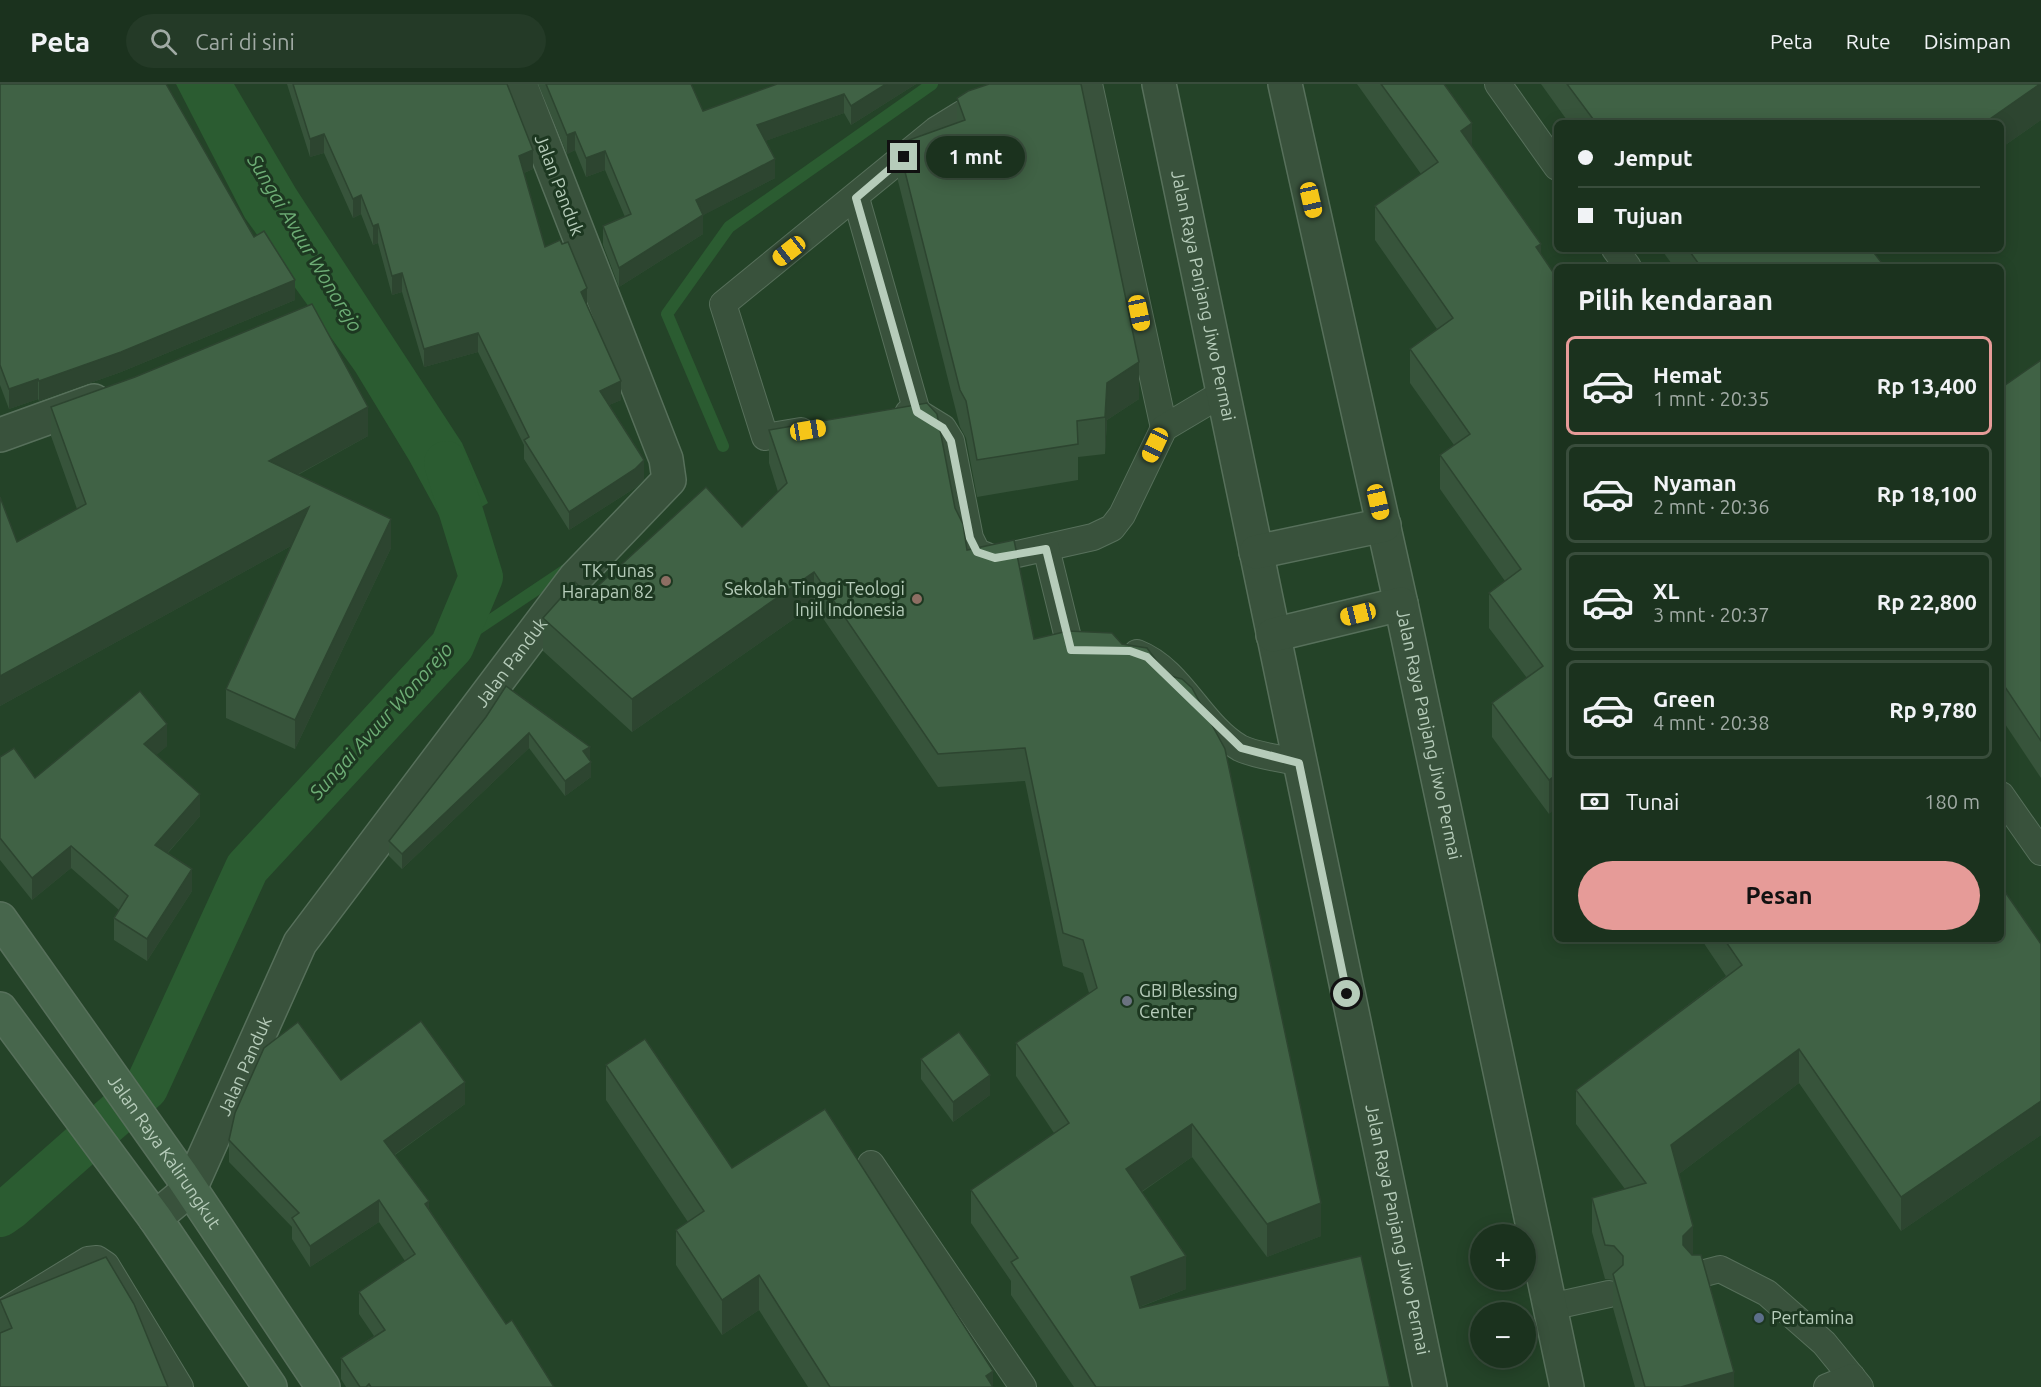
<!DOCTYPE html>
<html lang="id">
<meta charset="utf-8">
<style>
body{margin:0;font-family:Ubuntu,sans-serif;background:#243a27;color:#f1f3f6;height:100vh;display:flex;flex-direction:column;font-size:22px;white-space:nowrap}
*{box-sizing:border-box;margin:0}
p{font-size:20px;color:#a0aaa4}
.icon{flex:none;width:33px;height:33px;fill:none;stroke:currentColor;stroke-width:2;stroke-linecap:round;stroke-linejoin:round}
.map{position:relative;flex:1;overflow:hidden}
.panel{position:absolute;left:1554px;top:180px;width:450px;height:678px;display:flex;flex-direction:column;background:#1b321e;border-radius:9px;box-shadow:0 3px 15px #0003,0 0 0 2px #394d3c}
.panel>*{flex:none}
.hud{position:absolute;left:1554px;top:36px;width:450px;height:132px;border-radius:9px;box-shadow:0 3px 15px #0003,0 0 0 2px #394d3c;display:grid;align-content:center;height:132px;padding:0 24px;background:#1b321e}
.fabs{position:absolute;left:1470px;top:1140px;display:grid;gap:12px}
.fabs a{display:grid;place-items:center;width:66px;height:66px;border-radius:50%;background:#1b321e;box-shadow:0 3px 15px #0003,0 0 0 2px #394d3c;font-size:30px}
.end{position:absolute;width:27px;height:27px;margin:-14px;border:8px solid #b6ccba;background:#111;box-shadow:0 0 0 3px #111}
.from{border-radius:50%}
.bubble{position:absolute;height:42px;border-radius:21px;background:#1b321e;box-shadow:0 3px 15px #0003,0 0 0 2px #394d3c;font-size:20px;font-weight:700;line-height:42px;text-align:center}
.car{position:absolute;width:18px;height:36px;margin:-18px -9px;border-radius:8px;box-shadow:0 0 4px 2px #0007;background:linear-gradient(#f5c518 24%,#345 0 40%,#f5c518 0 76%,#345 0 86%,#f5c518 0)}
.hud b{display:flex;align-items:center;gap:21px;height:57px;font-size:22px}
.hud b+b{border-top:2px solid #394d3c}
.hud i{width:15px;height:15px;background:#f1f3f6}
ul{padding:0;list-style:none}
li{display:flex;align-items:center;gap:18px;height:99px;margin:0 12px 9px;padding:0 12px;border:3px solid #394d3c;border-radius:9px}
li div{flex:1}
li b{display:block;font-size:22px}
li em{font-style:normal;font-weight:700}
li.active{border-color:#e69b98}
li>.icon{width:54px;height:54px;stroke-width:1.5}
h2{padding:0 24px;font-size:27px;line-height:72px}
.pay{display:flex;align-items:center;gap:15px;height:66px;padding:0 24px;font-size:22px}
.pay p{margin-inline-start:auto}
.button{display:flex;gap:12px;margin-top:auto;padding:12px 24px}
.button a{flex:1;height:69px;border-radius:36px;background:#e69b98;color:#111;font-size:24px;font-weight:700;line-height:69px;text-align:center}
header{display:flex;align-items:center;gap:36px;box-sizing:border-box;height:84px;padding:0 30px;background:#1b321e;border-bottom:2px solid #394d3c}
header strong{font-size:28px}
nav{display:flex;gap:33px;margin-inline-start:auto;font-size:21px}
.search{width:420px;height:54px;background:#243a27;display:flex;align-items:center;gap:15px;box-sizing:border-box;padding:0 21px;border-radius:33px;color:#a0aaa4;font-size:22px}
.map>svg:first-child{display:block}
</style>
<header>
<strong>Peta</strong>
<div class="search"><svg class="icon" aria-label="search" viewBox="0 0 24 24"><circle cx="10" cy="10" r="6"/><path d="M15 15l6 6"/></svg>Cari di sini</div>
<nav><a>Peta</a><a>Rute</a><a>Disimpan</a></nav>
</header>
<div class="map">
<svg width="2041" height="1303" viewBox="0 0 2041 1303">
<rect width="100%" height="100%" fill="#244328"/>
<!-- water -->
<path fill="#2b5c31" d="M176 0H234L296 105 462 359 488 419 446 444 409 376 355 287 245 134Z"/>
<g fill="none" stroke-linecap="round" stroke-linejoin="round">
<!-- stream -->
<g stroke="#2b5c31" stroke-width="12">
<path d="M723 362 667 230 729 143 932 0"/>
<path d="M452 562 567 485"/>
</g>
<!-- canal -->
<path stroke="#2b5c31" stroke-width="44" d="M0 1131 10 1124 146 1004 247 784 452 562 481 493 446 379"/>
<defs>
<g id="service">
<path d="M1089 0 1164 344"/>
<path d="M1498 0 1557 83"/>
<path d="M856 114 917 328"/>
<path d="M1615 165 1628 183"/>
<path d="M908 329 917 328 943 344 951 357 970 454 977 468 995 475 1093 453 1112 444 1122 431 1164 344 1223 309"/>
<path d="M801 347 765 353 723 220 936 46 962 30 988 22"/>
<path d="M1046 464 1071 566H1086"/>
<path d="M1137 569C1181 586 1200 641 1240 664 1256 672 1281 674 1299 679"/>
<path d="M2001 711 2041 768"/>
<path d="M871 1080 1023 1303"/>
<path d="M1697 1191 1720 1185 1767 1209 1824 1259 1860 1303"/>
<path d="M1550 1223 1609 1210"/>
<path d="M0 1230 88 1176 97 1175 106 1181 180 1303"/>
<path d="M1827 1303 1852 1293"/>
</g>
<g id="minor">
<path d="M0 351 94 317"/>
<path id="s1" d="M155 1134 190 1105 300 859 575 494 669 396 666 375 520 0"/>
</g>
<g id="tertiary">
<path id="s2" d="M1159 0 1430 1303"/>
<path id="s3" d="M1285 0 1401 520 1567 1303"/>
<path d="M1256 468 1384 441"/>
<path d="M1273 551 1401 520"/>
</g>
<g id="secondary">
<path id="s4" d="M0 835 180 1089 323 1303"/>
<path d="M0 925 155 1134 270 1303"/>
</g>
</defs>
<!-- service casing -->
<use href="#service" stroke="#57705b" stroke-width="28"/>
<!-- minor casing -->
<use href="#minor" stroke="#57705b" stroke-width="36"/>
<!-- tertiary casing -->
<use href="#tertiary" stroke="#57705b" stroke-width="36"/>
<!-- secondary casing -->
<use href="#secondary" stroke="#57705b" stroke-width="36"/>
<!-- service -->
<use href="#service" stroke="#39523c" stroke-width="26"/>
<!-- minor -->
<use href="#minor" stroke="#39523c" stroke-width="33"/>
<!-- tertiary -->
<use href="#tertiary" stroke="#39523c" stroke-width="33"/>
<!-- secondary -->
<use href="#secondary" stroke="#47664c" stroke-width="33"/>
</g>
<!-- wall -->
<g fill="#37543b">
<path d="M0 0 254 153 295 216 121 288 39 317 38 315 9 325 0 301Z"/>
<path d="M287 0H507L533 85 524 89 545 163 587 220 621 316 609 321 644 395 635 404 569 446 524 375V361L478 268 424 283 402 208 392 211 378 159 373 161 361 130 353 134 324 69 310 73Z"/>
<path d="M538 0H691L703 27 777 0H916L851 41 844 29 765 57 775 94 703 131V150L619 203 603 161V142L625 133 605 86 586 93 575 66 567 70Z"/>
<path d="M1357 0H1444L1472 62 1541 171 1557 194 1549 730 1492 653V619L1527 594 1489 544V509L1505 497 1440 405V371L1454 361 1410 299V265L1437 245 1375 156V122L1421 90Z"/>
<path d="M1541 0H2041V36L2001 64V39H1569Z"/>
<path d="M957 14 1139 315 1107 336 1105 370 1078 373V396L977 413 966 354 960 343 898 97V60L957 39Z"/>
<path d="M1661 165H1871L1885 183H1674Z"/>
<path d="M2041 276V694L2001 634V304Z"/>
<path d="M51 323 368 352 298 391 391 464 295 665 226 634V605L291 462 0 622V413L17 458 77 425 51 352Z"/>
<path d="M769 346 955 424 967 466 1034 555 1321 1152 1267 1173 1192 1073 1142 1108 1186 1205 1140 1223V1224L1390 1303H1074L1011 1211V1197L971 1139V1106L1054 1049 1016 992V959L1089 909 1083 889 1063 882 1025 697 938 703 814 521 632 648 543 567V534L588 511 742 443 778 408 769 379Z"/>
<path d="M506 602 590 676 591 693 565 712 529 664 402 785 389 772V757L486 633Z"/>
<path d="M167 662 156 671 200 732 168 769 192 807 147 877 114 856V834L119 826 71 784 32 816 0 776V673L35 694Z"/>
<path d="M1701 855H2001L2041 860V1051L1901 1147 1799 999 1679 1090 1693 1171 1734 1303H1635L1613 1224V1196L1605 1195 1592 1148V1114L1625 1105 1576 1040V1006L1726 892Z"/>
<path d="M921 975 990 1011 953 1038 921 995Z"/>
<path d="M606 981 732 1084 993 1303H808L759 1226 722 1251 676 1181V1146L688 1138 606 1016Z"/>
<path d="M341 996 465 1020 395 1071 429 1125 506 1240 554 1303H346L341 1295V1274L374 1252 359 1230V1208L405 1177 379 1138 310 1183 292 1155V1143L229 1078V1056Z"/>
<path d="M106 1173 0 1303V1216Z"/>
</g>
<!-- shaded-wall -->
<g fill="#2d4530">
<path d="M886 0H916L851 41V22Z"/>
<path d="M2040 0H2041V36L2001 64V39H1984Z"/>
<path d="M844 10V29L757 60V41Z"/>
<path d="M1472 39V73L1461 47Z"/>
<path d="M575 48V66L567 70V51Z"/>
<path d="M324 50V69L310 73V55Z"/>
<path d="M533 66V85L519 91V72Z"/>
<path d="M605 67V86L586 93V74Z"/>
<path d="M775 75V94L696 135V116Z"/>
<path d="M361 111V130L353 134V115Z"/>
<path d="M703 131V150L619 203V184Z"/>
<path d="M378 140V159L373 161V142Z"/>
<path d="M1541 160V194L1536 163Z"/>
<path d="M402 189V208L392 211V192Z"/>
<path d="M295 196V216L121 288 39 317V297Z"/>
<path d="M587 204V223L581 208Z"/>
<path d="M478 249V268L424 283V265Z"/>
<path d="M1139 278V315L1107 336 1105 370V333L1107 299Z"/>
<path d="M38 295V315L9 325V305Z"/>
<path d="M621 297V316L600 325V307Z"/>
<path d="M368 323V352L269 406V377Z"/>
<path d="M644 376V395L635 404 569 446V428Z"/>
<path d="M309 423V452L0 622V592Z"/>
<path d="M391 435V464L295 665V636Z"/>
<path d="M814 488V521L632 648V615Z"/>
<path d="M167 640V662L144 682V660Z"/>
<path d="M529 649V664L402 785V770Z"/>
<path d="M590 663V678L583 667Z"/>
<path d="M591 678V693L565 712V697Z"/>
<path d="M1557 690V724L1549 730V696Z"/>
<path d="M200 710V732L155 783V761Z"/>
<path d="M71 762V784L32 816V794Z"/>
<path d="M192 785V807L147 877V855Z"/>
<path d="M1799 965V999L1671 1096V1061Z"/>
<path d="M990 991V1011L953 1038V1018Z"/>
<path d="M465 998V1020L384 1078V1057Z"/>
<path d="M2041 1017V1051L1901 1147V1113Z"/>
<path d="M1192 1040V1073L1126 1118V1085Z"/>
<path d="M379 1116V1138L310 1183V1162Z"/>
<path d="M429 1117V1139L425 1120Z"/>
<path d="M1321 1119V1152L1267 1173V1140Z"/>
<path d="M1693 1142V1176L1683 1186V1152Z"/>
<path d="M1186 1172V1205L1131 1226V1193Z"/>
<path d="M759 1191V1226L722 1251V1216Z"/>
<path d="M993 1287V1303L986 1292Z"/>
<path d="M1734 1288V1303H1681Z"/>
</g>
<!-- building -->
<g fill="#406245" stroke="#2d4530" stroke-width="1.5">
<path d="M0 0H166L254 153 264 147 295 196 121 268 39 297 38 295 9 305 0 281Z"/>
<path d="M293 0H507L533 66 519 72 545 163 560 156 562 160 568 158 587 204 581 208 621 297 600 307 644 376 635 385 569 428 524 356 529 353 478 249 424 265 402 189 392 192 378 140 373 142 361 111 353 115 324 50 310 55Z"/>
<path d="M546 0H691L703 27 777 0H886L851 22 844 10 757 41 775 75 696 116 703 131 619 184 603 142 631 130 605 67 586 74 575 48 567 51Z"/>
<path d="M989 0H1081L1139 278 1107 299 1105 333 1077 337 1078 360 977 376 966 317 960 306 898 60 965 36 957 14 968 7Z"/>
<path d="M1381 0H1444L1472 39 1461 47 1541 160 1536 163 1557 194V690L1549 696 1492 619 1543 582 1489 509 1521 485 1440 371 1470 350 1410 265 1453 234 1375 122 1438 78Z"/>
<path d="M1567 0H2040L1984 39H1596Z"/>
<path d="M1688 165H1871L1885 183H1701Z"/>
<path d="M312 220 368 323 269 377 391 435 295 636 226 605 309 423 0 592V413L17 458 86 420 51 323 135 293Z"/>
<path d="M2041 276V657L2001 597V304Z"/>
<path d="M927 319 937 330 955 424 963 440 967 466 1014 456 1034 555 1068 547 1112 549 1122 560 1147 564 1167 591 1182 595 1192 604 1225 665 1321 1119 1267 1140 1192 1040 1126 1085 1186 1172 1131 1193 1140 1224 1361 1172 1390 1303H1096L1011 1178 1018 1174 971 1106 1069 1039 1016 959 1097 904 1083 856 1063 849 1025 664 938 670 814 488 632 615 543 534 575 498 588 511 706 403 742 443 787 399 769 346Z"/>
<path d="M506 602 590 663 583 667 591 678 565 697 529 649 402 770 389 757 486 633Z"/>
<path d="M140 607 167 640 144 660 200 710 155 761 192 785 147 855 114 834 128 812 71 762 32 794 0 754V673L14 664 35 694Z"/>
<path d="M2001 802 2041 860V1017L1901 1113 1799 965 1671 1061 1693 1142 1683 1152V1161L1692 1171H1701L1734 1288 1681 1303H1645L1613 1190 1623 1181V1172L1614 1162 1605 1161 1592 1114 1646 1099 1576 1006 1742 881 1724 855H2001Z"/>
<path d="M421 937 465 998 384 1057 429 1117 425 1120 506 1240 512 1236 554 1303H371L369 1300 366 1303H360L341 1274 385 1246 359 1208 415 1170 379 1116 310 1162 292 1134 299 1129 229 1056 235 1029 264 964 298 938 341 996Z"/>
<path d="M959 948 990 991 953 1018 921 975Z"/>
<path d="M645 955 732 1084 825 1025 993 1287 986 1292 993 1303H830L759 1191 722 1216 676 1146 704 1127 606 981Z"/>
<path d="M106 1173 134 1220 168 1303H0V1249L12 1244 0 1216Z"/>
</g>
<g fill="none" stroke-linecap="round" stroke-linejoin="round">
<!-- route -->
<path stroke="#b6ccba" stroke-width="8" d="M904 73 856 114 917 328 943 344 951 357 970 454 977 468 995 474 1046 465 1071 566 1130 567 1147 573 1241 664 1299 679 1347 910"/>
</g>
<!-- markers -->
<g fill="#8d6e63" stroke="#1d3821" stroke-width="2">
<circle cx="666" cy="497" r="6"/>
<circle cx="917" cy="515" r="6"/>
</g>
<circle fill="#6b7280" stroke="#1d3821" stroke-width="2" cx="1127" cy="917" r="6"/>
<circle fill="#5c6f8a" stroke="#1d3821" stroke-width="2" cx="1759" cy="1234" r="6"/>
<g text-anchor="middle" stroke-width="6" stroke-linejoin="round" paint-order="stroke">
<!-- street labels -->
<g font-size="18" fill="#b6ccba" stroke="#1d3821">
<text transform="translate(559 101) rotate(69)" y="6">Jalan Panduk</text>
<text dy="6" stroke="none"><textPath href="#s2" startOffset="216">Jalan Raya Panjang Jiwo Permai</textPath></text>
<text dy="6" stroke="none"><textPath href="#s1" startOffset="666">Jalan Panduk</textPath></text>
<text dy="6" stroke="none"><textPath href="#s3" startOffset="666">Jalan Raya Panjang Jiwo Permai</textPath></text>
<text dy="6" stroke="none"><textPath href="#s1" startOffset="180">Jalan Panduk</textPath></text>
<text dy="6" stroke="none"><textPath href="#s4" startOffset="285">Jalan Raya Kalirungkut</textPath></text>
<text dy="6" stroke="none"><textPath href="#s2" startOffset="1170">Jalan Raya Panjang Jiwo Permai</textPath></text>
</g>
<!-- poi labels -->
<g font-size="18" fill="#b6ccba" stroke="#1d3821" text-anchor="end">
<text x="654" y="493">TK Tunas<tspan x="654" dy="21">Harapan 82</tspan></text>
<text x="905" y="511">Sekolah Tinggi Teologi<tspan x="905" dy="21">Injil Indonesia</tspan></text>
<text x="1139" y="913" text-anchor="start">GBI Blessing<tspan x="1139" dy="21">Center</tspan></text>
<text x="1771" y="1240" text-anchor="start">Pertamina</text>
</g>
<!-- water labels -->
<g font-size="20" font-style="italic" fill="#6dad75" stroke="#1d3821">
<text transform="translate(305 159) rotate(59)" y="7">Sungai Avuur Wonorejo</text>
<text transform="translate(381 637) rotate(-48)" y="7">Sungai Avuur Wonorejo</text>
</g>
</g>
</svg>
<div class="fabs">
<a>+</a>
<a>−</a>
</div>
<i class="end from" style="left:1347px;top:910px"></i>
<i class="end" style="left:904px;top:73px"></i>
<div class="bubble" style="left:926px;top:52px;width:99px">1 mnt</div>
<i class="car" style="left:1311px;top:116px;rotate:167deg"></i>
<i class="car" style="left:789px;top:167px;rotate:232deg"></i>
<i class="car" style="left:1139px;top:229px;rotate:168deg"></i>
<i class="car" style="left:808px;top:346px;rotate:81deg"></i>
<i class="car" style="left:1155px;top:361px;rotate:205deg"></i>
<i class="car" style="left:1378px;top:418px;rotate:167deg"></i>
<i class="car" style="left:1358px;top:530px;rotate:256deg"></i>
<div class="hud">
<b><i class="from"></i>Jemput</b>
<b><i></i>Tujuan</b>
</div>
<section class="panel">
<h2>Pilih kendaraan</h2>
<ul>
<li class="active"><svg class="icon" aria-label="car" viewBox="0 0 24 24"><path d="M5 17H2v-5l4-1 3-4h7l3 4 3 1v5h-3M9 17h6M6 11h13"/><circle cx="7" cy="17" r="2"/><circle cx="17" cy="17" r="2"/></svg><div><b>Hemat</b><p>1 mnt · 20:35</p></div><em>Rp 13,400</em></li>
<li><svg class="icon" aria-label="car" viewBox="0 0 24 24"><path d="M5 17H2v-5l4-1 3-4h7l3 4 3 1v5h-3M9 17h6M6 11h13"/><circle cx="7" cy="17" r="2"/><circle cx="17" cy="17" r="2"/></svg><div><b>Nyaman</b><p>2 mnt · 20:36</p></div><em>Rp 18,100</em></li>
<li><svg class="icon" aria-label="car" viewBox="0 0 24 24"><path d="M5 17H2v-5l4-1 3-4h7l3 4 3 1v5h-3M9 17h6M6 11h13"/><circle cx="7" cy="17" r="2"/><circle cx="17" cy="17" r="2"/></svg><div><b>XL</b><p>3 mnt · 20:37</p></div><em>Rp 22,800</em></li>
<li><svg class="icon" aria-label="car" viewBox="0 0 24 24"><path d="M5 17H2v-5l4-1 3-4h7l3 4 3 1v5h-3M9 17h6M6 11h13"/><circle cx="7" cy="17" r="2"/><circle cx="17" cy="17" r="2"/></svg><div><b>Green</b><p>4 mnt · 20:38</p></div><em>Rp 9,780</em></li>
</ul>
<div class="pay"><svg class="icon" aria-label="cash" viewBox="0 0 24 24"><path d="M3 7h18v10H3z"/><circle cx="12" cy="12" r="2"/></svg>Tunai<p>180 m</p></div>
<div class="button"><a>Pesan</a></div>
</section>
</div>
